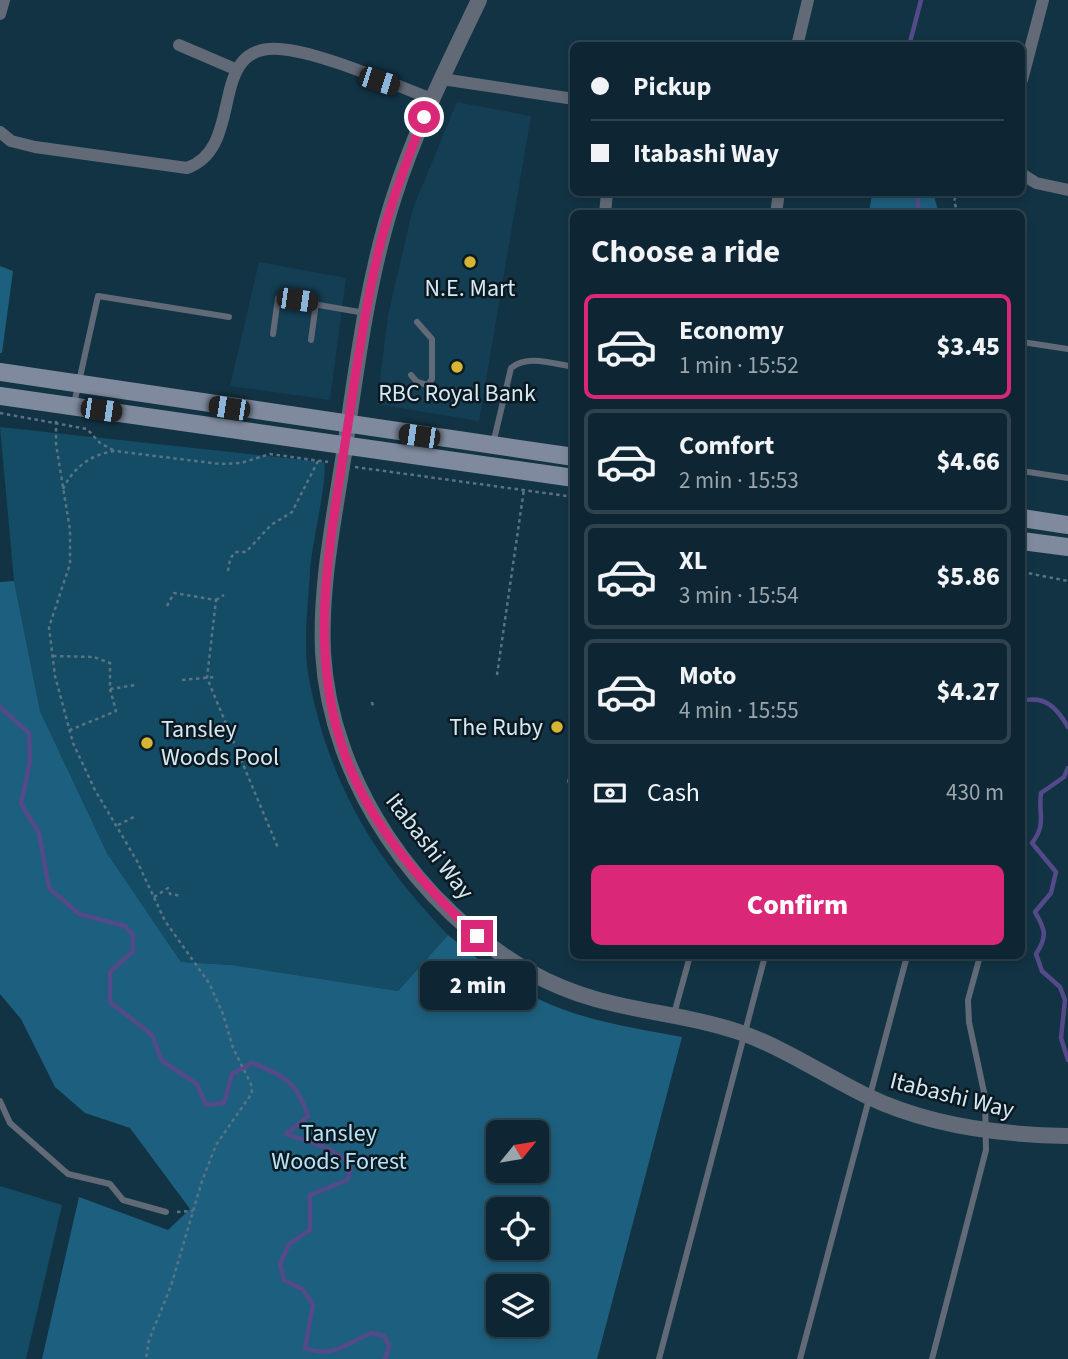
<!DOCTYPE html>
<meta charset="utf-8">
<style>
body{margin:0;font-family:"Source Sans 3",sans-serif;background:#172e3b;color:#f1f3f6;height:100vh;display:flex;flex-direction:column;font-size:26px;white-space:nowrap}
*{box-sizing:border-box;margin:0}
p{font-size:23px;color:#9ba5ac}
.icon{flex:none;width:38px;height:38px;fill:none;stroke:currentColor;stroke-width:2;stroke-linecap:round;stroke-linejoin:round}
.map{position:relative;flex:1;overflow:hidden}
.panel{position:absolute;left:570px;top:210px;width:455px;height:749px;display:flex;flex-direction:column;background:#0e2633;border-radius:10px;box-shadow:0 4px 10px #0003,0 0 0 2px #2e434e}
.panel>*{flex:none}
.guide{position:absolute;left:570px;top:42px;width:455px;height:154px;border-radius:10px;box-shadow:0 4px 10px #0003,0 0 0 2px #2e434e;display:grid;align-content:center;height:154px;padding:0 21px;background:#0e2633}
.needle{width:46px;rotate:60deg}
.buttons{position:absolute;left:486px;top:1120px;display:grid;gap:14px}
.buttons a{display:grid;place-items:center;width:63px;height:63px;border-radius:10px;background:#0e2633;box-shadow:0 4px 10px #0003,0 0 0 2px #2e434e;font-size:35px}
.end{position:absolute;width:32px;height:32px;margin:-16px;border:9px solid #db2777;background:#fff;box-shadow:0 0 0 4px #fff}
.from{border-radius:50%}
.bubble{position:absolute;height:49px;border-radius:10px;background:#0e2633;box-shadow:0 4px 10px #0003,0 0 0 2px #2e434e;font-size:23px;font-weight:800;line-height:49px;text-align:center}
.car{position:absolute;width:21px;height:42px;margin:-21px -10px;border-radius:9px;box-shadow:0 0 5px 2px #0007;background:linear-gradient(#222 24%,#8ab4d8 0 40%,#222 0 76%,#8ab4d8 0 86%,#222 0)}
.guide b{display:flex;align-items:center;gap:24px;height:66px;font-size:26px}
.guide b+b{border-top:2px solid #2e434e}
.guide i{width:18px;height:18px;background:#f1f3f6}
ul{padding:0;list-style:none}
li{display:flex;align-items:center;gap:21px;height:105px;margin:0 14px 10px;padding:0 7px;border:4px solid #2e434e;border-radius:10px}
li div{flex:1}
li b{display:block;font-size:26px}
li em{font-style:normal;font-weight:800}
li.current{border-color:#db2777}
li>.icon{width:63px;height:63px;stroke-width:1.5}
h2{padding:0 21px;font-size:32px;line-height:84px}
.pay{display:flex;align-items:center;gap:18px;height:77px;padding:0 21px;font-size:26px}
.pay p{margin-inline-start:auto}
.cta{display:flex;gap:14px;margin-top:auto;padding:14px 21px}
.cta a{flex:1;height:80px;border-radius:10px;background:#db2777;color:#fff;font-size:28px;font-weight:800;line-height:80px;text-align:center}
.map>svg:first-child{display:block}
</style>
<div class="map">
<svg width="1068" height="1359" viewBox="0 0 1068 1359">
<rect width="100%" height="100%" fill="#123344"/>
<!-- built -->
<g fill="#143e53">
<path d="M457 102 531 116 479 421 377 404 388 315 413 208Z"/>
<path d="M259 262 346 278 330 400 230 386Z"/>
</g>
<!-- green -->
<g fill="#144b65">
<path d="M0 427 324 462C328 480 311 547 310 572 308 608 302 648 310 684 332 789 374 857 448 935L398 991 232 965 181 962 107 853 40 711 14 581Z"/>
<path d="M0 1186 62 1205 26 1359H0Z"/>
</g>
<!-- forest -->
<g fill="#1d5f7e" fill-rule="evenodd">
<path d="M872 193H933L939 213H869Z"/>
<path d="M0 266 13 271 2 353H0Z"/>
<path d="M14 581 40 711 107 853 181 962 232 965 398 991 448 935C476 957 504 982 536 998 581 1020 633 1028 682 1037L597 1359H42L79 1197 168 1230 190 1209 130 1128 85 1113 55 1087 21 1019 0 994V582ZM537 1132V1171H499V1132ZM499 1209H537V1248H499ZM499 1286H537V1325H499Z"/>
</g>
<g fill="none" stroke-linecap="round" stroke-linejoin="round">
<!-- stream -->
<g stroke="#544a89" stroke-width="4.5">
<path d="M909 46 921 0"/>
<path d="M917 192 919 214"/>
<path d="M1022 701C1045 695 1057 708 1068 727"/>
<path d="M0 707 29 733 30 761 21 804 39 833 49 888 79 914 125 926 133 935V951L110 972V1002L152 1035 162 1061 197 1084 206 1105 224 1103 232 1074 252 1063C284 1075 297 1082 308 1116L286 1134C307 1141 341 1148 351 1169L347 1180 310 1195V1230L289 1244 280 1264 284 1280 302 1289 313 1304 305 1348C335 1359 345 1343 372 1333L384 1336 389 1346 385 1359"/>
<path d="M1068 768 1064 777 1041 793C1038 814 1047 824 1032 843L1056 872 1051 893 1035 912C1045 929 1048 936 1036 954L1042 971 1060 987 1065 1000 1061 1038 1068 1060"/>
</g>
<!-- path -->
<g stroke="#587483" stroke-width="2.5" stroke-dasharray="3.5 3.5" stroke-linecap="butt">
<path d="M958 214 954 201 956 196 970 192"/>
<path d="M0 413 87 429 100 443 115 451"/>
<path d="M56 421V444L70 530V564L49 627 55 676 73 743 95 790 137 861 165 921 209 983 223 1014 233 1048 251 1084 252 1093 216 1145 202 1181 171 1286 149 1340 146 1359"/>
<path d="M355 467 574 497"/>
<path d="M63 489C73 468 91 454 115 451L220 464 241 463 270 454 328 462"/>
<path d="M228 571 230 559 235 552H246L271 525 292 512 318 461"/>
<path d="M1022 572 1068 581"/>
<path d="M216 600 224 595"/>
<path d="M167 606 174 593 216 600 207 678 278 848"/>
<path d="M53 656 94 657 110 663V689L116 711 70 730"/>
<path d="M497 675 524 489"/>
<path d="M182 680 215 677"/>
<path d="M110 689 136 685"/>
<path d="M372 702 373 706"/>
<path d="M118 825 134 817"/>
<path d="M154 897 168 888 170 894 182 896"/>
<path d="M177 1212 193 1211"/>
</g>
<!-- service -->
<g stroke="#626a77" stroke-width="6">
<path d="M273 334 278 298 365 313"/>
<path d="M311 340 316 303"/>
<path d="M1022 342 1068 349"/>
<path d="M411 375 417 382 428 385 432 379V339L417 322"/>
<path d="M74 404 98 296 229 317"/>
<path d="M493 444 511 368C527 354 554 364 574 367"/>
<path d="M1022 471 1068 478"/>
<path d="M570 781 574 782"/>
<path d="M674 1014 690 956"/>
<path d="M0 1101 10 1123 68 1174 110 1184 123 1200 166 1212"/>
<path d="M659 1359 765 956"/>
<path d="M800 1359 907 956"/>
<path d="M932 1359 986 1150 985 1097 969 1022 968 1000 980 956"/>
</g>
<!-- minor -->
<g stroke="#626a77" stroke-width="12">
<path d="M0 14 4 0"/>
<path d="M179 45 235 69"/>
<path d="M797 46 808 0"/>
<path d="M442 79 574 99"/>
<path d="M1022 80 1043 0"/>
<path d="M0 132 11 141 35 147 187 168C247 147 205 44 279 49 318 51 392 84 432 99"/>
<path d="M1022 174 1036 183 1068 190"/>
<path d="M605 214 607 192"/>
<path d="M776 214 779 192"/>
</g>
<!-- tertiary -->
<path stroke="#626a77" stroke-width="16" d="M479 0C448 65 416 128 394 197 368 277 357 364 345 447 335 514 320 583 323 652 330 781 418 908 530 972 602 1013 669 1008 742 1033 786 1049 826 1076 867 1096 929 1126 1000 1135 1068 1136"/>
<!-- secondary -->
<g stroke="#7f8a9e" stroke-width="18">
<path d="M0 372 574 457"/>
<path d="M0 396 574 478"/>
<path d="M1022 518 1068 525"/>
<path d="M1022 541 1068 547"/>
</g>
</g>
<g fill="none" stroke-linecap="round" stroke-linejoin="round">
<!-- route -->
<path stroke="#db2777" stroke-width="9" d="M424 117C408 157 392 199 381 241 364 309 355 381 344 450 329 548 310 646 341 743 364 818 420 883 477 936"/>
</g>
<!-- markers -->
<g fill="#d8b434" stroke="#0b1921" stroke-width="2.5">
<circle cx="470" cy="262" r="7"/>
<circle cx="457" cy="367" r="7"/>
<circle cx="557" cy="727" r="7"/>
<circle cx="147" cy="743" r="7"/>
</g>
<g text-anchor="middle" stroke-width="5" stroke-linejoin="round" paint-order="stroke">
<!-- poi labels -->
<g font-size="24" fill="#d6e8f3" stroke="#0b1921">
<text x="470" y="296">N.E. Mart</text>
<text x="457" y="401">RBC Royal Bank</text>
<text x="543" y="735" text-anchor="end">The Ruby</text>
<text x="161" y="737" text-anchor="start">Tansley<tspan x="161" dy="28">Woods Pool</tspan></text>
</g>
<!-- street labels -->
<g font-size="24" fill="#d6e8f3" stroke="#0b1921">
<text transform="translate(430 846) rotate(52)" y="8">Itabashi Way</text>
<text transform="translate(952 1095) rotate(14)" y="8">Itabashi Way</text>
</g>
<!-- park labels -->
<g font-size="24" fill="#b9e2f9" stroke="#0b1921">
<text x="339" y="1141">Tansley<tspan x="339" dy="28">Woods Forest</tspan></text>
</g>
</g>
</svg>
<div class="buttons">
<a><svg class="needle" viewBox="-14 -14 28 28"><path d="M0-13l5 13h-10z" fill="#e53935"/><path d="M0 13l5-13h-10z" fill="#9ba5ac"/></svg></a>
<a><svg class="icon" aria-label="locate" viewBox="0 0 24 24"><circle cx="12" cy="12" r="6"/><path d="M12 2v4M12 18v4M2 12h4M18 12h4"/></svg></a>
<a><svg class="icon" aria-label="layers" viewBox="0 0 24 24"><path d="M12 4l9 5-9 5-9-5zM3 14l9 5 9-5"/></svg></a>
</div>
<i class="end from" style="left:424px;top:117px"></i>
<i class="end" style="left:477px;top:936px"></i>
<div class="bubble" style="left:420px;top:961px;width:116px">2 min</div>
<i class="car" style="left:379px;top:81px;rotate:108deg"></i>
<i class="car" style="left:297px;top:300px;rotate:98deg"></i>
<i class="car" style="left:229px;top:408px;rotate:279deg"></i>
<i class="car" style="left:101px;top:410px;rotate:98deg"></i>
<i class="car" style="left:419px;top:436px;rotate:278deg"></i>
<div class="guide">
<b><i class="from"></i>Pickup</b>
<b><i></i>Itabashi Way</b>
</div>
<section class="panel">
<h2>Choose a ride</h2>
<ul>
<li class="current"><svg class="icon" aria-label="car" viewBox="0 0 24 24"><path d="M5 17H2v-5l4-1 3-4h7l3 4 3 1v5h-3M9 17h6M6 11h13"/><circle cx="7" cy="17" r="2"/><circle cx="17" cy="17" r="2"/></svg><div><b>Economy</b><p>1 min · 15:52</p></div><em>$3.45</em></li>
<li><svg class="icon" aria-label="car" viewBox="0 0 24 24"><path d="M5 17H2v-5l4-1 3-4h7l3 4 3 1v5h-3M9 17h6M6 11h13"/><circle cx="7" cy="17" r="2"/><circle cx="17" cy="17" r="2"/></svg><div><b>Comfort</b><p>2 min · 15:53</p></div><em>$4.66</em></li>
<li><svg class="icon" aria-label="car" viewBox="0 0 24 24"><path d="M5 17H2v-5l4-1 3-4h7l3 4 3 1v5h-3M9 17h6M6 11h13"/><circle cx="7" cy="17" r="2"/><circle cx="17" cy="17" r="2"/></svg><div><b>XL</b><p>3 min · 15:54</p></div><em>$5.86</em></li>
<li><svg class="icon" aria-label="car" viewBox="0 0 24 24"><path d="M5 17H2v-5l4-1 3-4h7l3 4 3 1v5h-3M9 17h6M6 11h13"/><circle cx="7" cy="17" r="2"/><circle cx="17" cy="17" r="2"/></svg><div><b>Moto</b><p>4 min · 15:55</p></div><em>$4.27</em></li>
</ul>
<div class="pay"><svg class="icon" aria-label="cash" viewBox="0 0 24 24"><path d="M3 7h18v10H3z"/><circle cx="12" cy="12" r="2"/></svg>Cash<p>430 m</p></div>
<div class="cta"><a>Confirm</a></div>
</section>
</div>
